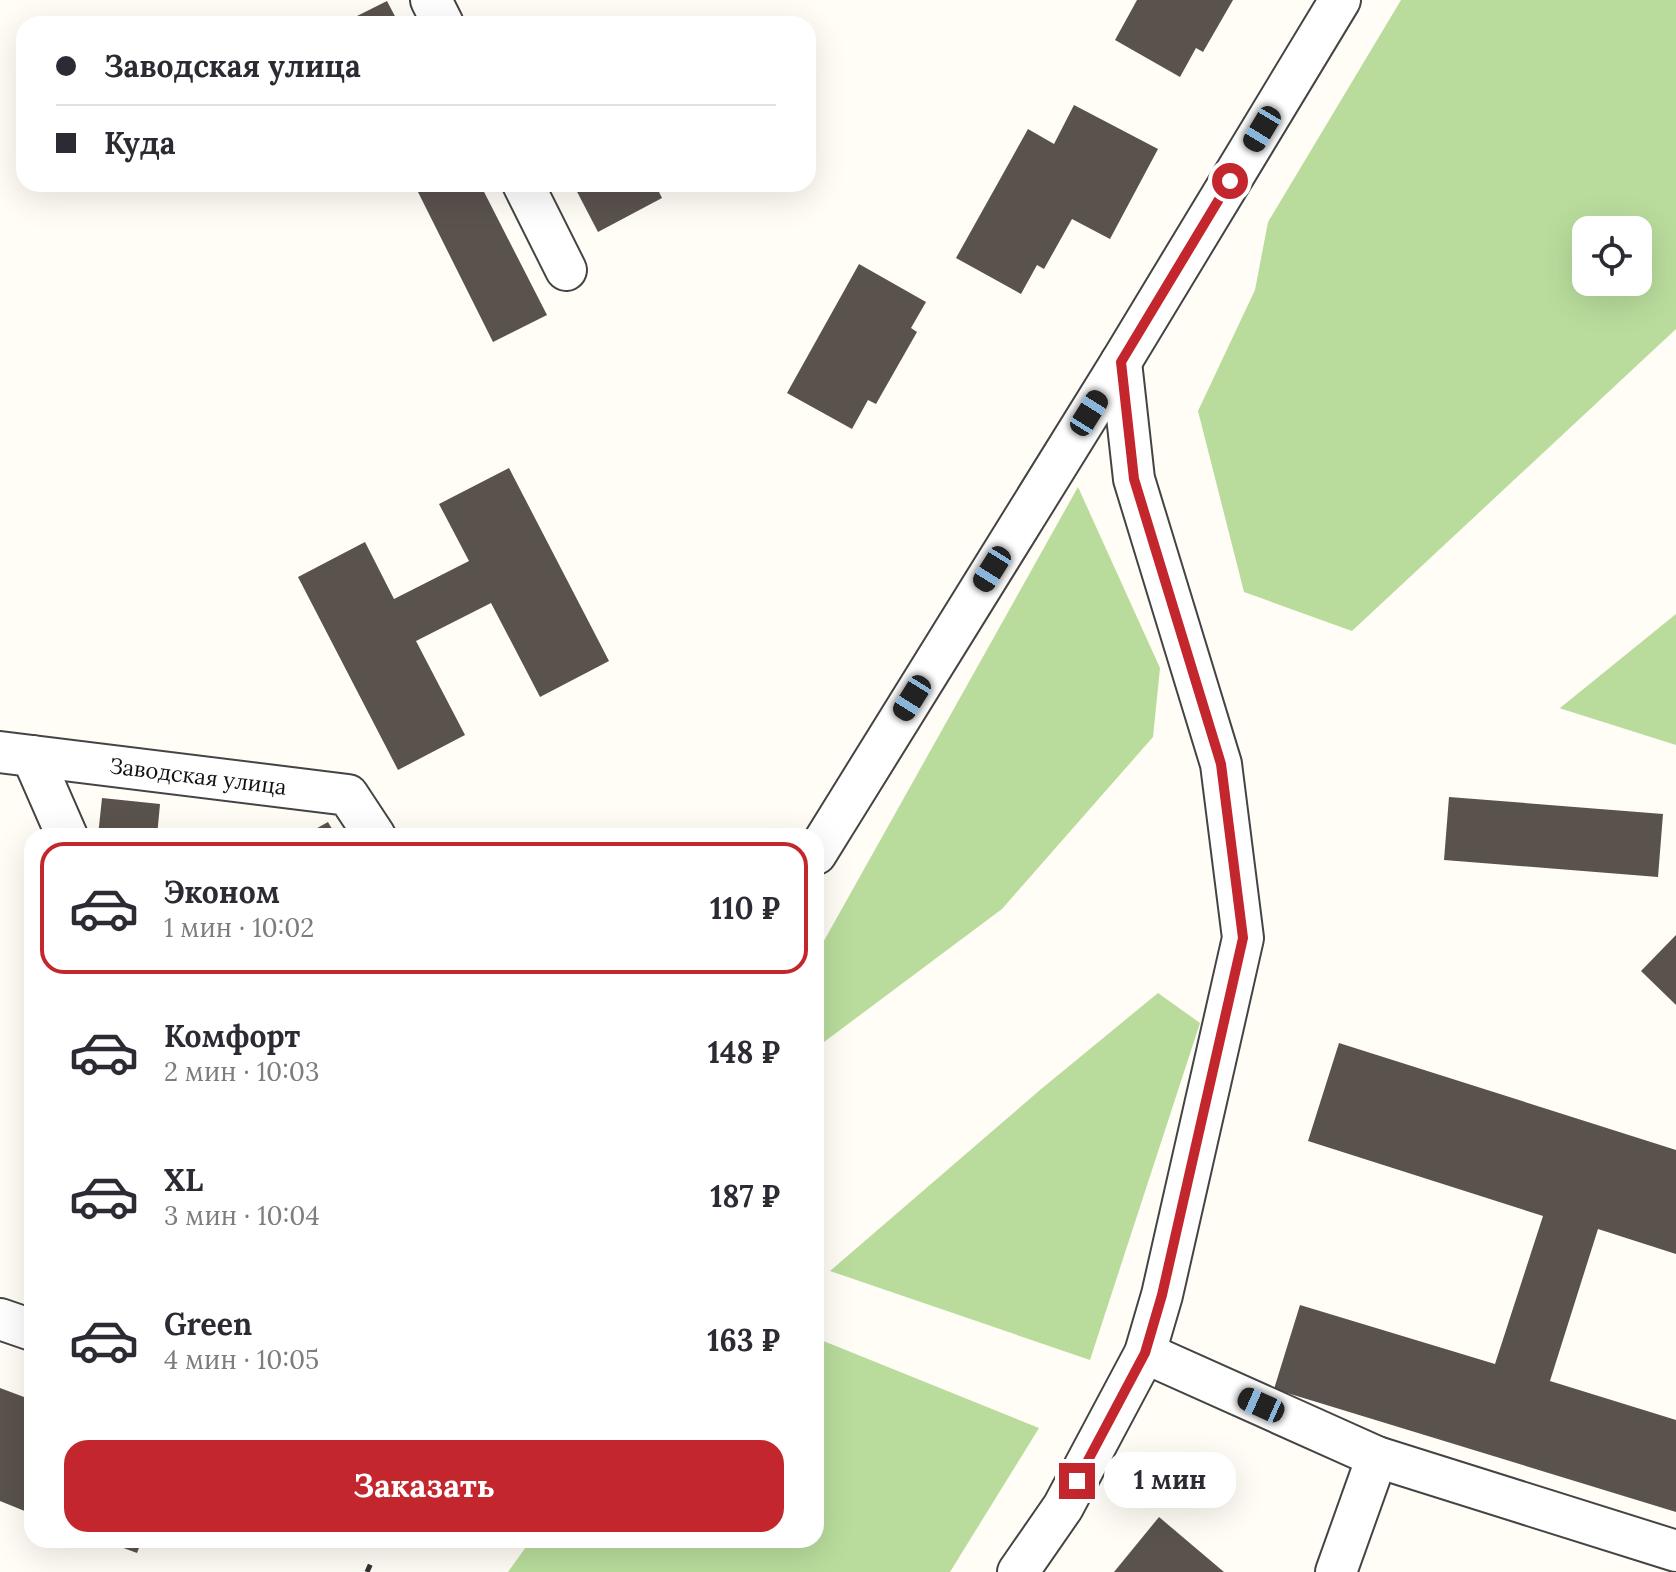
<!DOCTYPE html>
<html lang="ru">
<meta charset="utf-8">
<style>
body{margin:0;font-family:Lora,serif;background:#f2f2f3;color:#2b2b33;height:100vh;display:flex;flex-direction:column;font-size:30px;white-space:nowrap}
*{box-sizing:border-box;margin:0}
p{font-size:26px;color:#7c7c81}
.icon{flex:none;width:44px;height:44px;fill:none;stroke:currentColor;stroke-width:2;stroke-linecap:round;stroke-linejoin:round}
.map{position:relative;flex:1;overflow:hidden}
.panel{position:absolute;left:24px;top:828px;width:800px;height:720px;display:flex;flex-direction:column;background:#fff;border-radius:24px;box-shadow:0 8px 32px #0002}
.panel>*{flex:none}
.hud{position:absolute;left:16px;top:16px;width:800px;height:176px;border-radius:24px;box-shadow:0 8px 32px #0002;display:grid;align-content:center;height:176px;padding:0 40px;background:#fff}
.tools{position:absolute;left:1572px;top:216px;display:grid;gap:16px}
.tools a{display:grid;place-items:center;width:80px;height:80px;border-radius:16px;background:#fff;box-shadow:0 8px 32px #0002;font-size:40px}
.end{position:absolute;width:36px;height:36px;margin:-18px;border:10px solid #c4262e;background:#fff;box-shadow:0 0 0 4px #fff}
.from{border-radius:50%}
.bubble{position:absolute;height:56px;border-radius:24px;background:#fff;box-shadow:0 8px 32px #0002;font-size:26px;font-weight:700;line-height:56px;text-align:center}
.car{position:absolute;width:24px;height:48px;margin:-24px -12px;border-radius:10px;box-shadow:0 0 6px 2px #0007;background:linear-gradient(#222 24%,#8ab4d8 0 40%,#222 0 76%,#8ab4d8 0 86%,#222 0)}
.hud b{display:flex;align-items:center;gap:28px;height:76px;font-size:30px}
.hud b+b{border-top:2px solid #e1e1e2}
.hud i{width:20px;height:20px;background:#2b2b33}
ul{padding:14px 0 0;list-style:none}
li{display:flex;align-items:center;gap:24px;height:132px;margin:0 16px 12px;padding:0 24px;border:4px solid transparent;border-radius:24px}
li div{flex:1}
li b{display:block;font-size:30px}
li em{font-style:normal;font-weight:700}
li.on{border-color:#c4262e}
li>.icon{width:72px;height:72px;stroke-width:1.5}
.primary-button{display:flex;gap:16px;margin-top:auto;padding:16px 40px}
.primary-button a{flex:1;height:92px;border-radius:24px;background:#c4262e;color:#fff;font-size:32px;font-weight:700;line-height:92px;text-align:center}
.map>svg:first-child{display:block}
</style>
<div class="map">
<svg width="1676" height="1572" viewBox="0 0 1676 1572">
<rect width="100%" height="100%" fill="#fffdf5"/>
<!-- forest -->
<g fill="#b9dc9c" fill-rule="evenodd">
<path d="M1401 0H1676V329L1352 631 1244 592 1198 411 1255 290 1268 222ZM1638 230V282H1586V230Z"/>
<path d="M1078 487 1160 668 1153 737 1002 909 816 1048V955Z"/>
<path d="M1676 614V745L1559 708H1560Z"/>
<path d="M1158 993 1200 1023 1090 1360 830 1271 1040 1090Z"/>
<path d="M816 1338 1039 1428 950 1572H508L531 1540H816Z"/>
</g>
<!-- building -->
<g fill="#5a524d">
<path d="M1137 0H1233L1203 52 1196 48 1180 77 1115 40Z"/>
<path d="M387 1 399 24H341Z"/>
<path d="M1074 105 1158 149 1110 239 1072 219 1044 269 1037 265 1021 294 956 258 1028 129 1054 144Z"/>
<path d="M414 184H480L547 315 493 342Z"/>
<path d="M573 184H655L662 198 598 232Z"/>
<path d="M859 264 926 302 911 328 917 332 876 404 868 400 852 429 787 393Z"/>
<path d="M509 468 609 661 540 697 491 603 416 641 465 735 398 770 298 577 365 542 394 599 469 561 439 504Z"/>
<path d="M1449 797 1663 814 1658 877 1444 860Z"/>
<path d="M102 798 160 804 157 836H98Z"/>
<path d="M328 822 336 836H303Z"/>
<path d="M1676 935V1005L1641 971Z"/>
<path d="M1339 1043 1676 1150V1254L1598 1229 1550 1381 1676 1420V1512L1274 1389 1300 1305 1495 1364 1543 1216 1308 1141Z"/>
<path d="M0 1388 32 1400V1514L0 1501Z"/>
<path d="M1159 1517 1224 1572H1114Z"/>
<path d="M102 1540H142L137 1553Z"/>
</g>
<g fill="none" stroke-linecap="round" stroke-linejoin="round">
<defs>
<g id="minor">
<path d="M431 0 443 24"/>
<path d="M523 184 566 270"/>
<path d="M0 752 348 795 375 836"/>
<path d="M32 756 67 836"/>
<path d="M816 854 1121 362 1340 0"/>
<path d="M0 1319 32 1330"/>
<path d="M1145 1353 1377 1457 1676 1551"/>
<path d="M1018 1572 1063 1507 1145 1353 1162 1295 1243 938 1221 764 1134 479 1121 362"/>
<path d="M1336 1572 1377 1457"/>
</g>
</defs>
<!-- minor casing -->
<use href="#minor" stroke="#444" stroke-width="44"/>
<!-- path -->
<path stroke="#333" stroke-width="5" stroke-dasharray="8 4" stroke-linecap="butt" d="M367 1572 371 1563"/>
<!-- minor -->
<use href="#minor" stroke="#fff" stroke-width="40"/>
</g>
<g fill="none" stroke-linecap="round" stroke-linejoin="round">
<!-- route -->
<path stroke="#c4262e" stroke-width="10" d="M1077 1481 1145 1353 1162 1295 1243 938 1221 764 1134 479 1121 362 1230 181"/>
</g>
<g text-anchor="middle" stroke-width="8" stroke-linejoin="round" paint-order="stroke">
<!-- street labels -->
<g font-size="22" fill="#111" stroke="#fff">
<text transform="translate(198 776) rotate(7)" y="8">Заводская улица</text>
</g>
</g>
</svg>
<div class="tools">
<a><svg class="icon" aria-label="locate" viewBox="0 0 24 24"><circle cx="12" cy="12" r="6"/><path d="M12 2v4M12 18v4M2 12h4M18 12h4"/></svg></a>
</div>
<i class="end from" style="left:1230px;top:181px"></i>
<i class="end" style="left:1077px;top:1481px"></i>
<div class="bubble" style="left:1104px;top:1452px;width:132px">1 мин</div>
<i class="car" style="left:1262px;top:129px;rotate:211deg"></i>
<i class="car" style="left:1089px;top:413px;rotate:32deg"></i>
<i class="car" style="left:992px;top:569px;rotate:212deg"></i>
<i class="car" style="left:912px;top:698px;rotate:212deg"></i>
<i class="car" style="left:1261px;top:1405px;rotate:294deg"></i>
<div class="hud">
<b><i class="from"></i>Заводская улица</b>
<b><i></i>Куда</b>
</div>
<section class="panel">
<ul>
<li class="on"><svg class="icon" aria-label="car" viewBox="0 0 24 24"><path d="M5 17H2v-5l4-1 3-4h7l3 4 3 1v5h-3M9 17h6M6 11h13"/><circle cx="7" cy="17" r="2"/><circle cx="17" cy="17" r="2"/></svg><div><b>Эконом</b><p>1 мин · 10:02</p></div><em>110 ₽</em></li>
<li><svg class="icon" aria-label="car" viewBox="0 0 24 24"><path d="M5 17H2v-5l4-1 3-4h7l3 4 3 1v5h-3M9 17h6M6 11h13"/><circle cx="7" cy="17" r="2"/><circle cx="17" cy="17" r="2"/></svg><div><b>Комфорт</b><p>2 мин · 10:03</p></div><em>148 ₽</em></li>
<li><svg class="icon" aria-label="car" viewBox="0 0 24 24"><path d="M5 17H2v-5l4-1 3-4h7l3 4 3 1v5h-3M9 17h6M6 11h13"/><circle cx="7" cy="17" r="2"/><circle cx="17" cy="17" r="2"/></svg><div><b>XL</b><p>3 мин · 10:04</p></div><em>187 ₽</em></li>
<li><svg class="icon" aria-label="car" viewBox="0 0 24 24"><path d="M5 17H2v-5l4-1 3-4h7l3 4 3 1v5h-3M9 17h6M6 11h13"/><circle cx="7" cy="17" r="2"/><circle cx="17" cy="17" r="2"/></svg><div><b>Green</b><p>4 мин · 10:05</p></div><em>163 ₽</em></li>
</ul>
<div class="primary-button"><a>Заказать</a></div>
</section>
</div>
